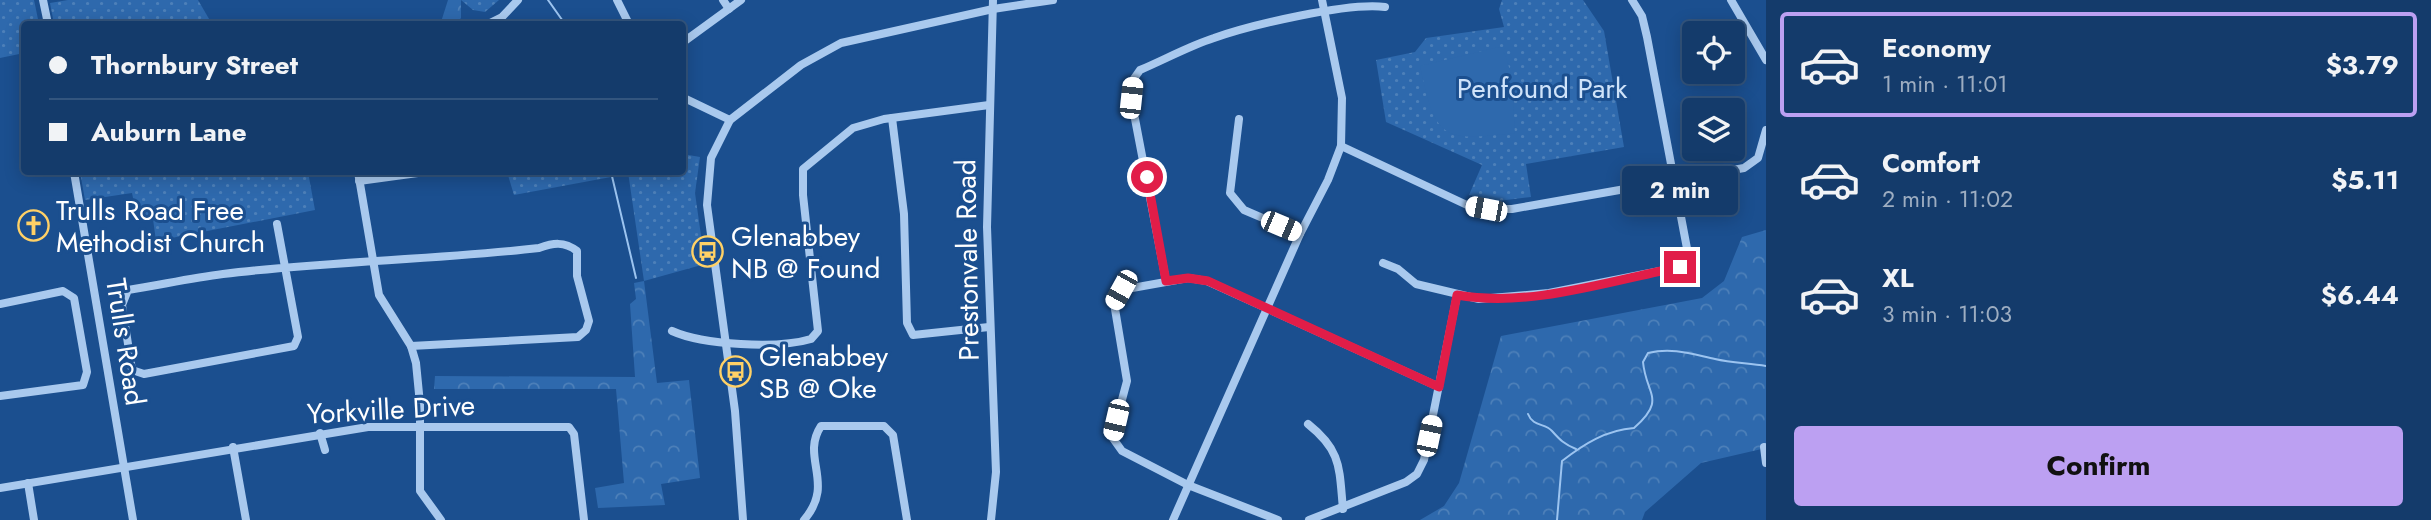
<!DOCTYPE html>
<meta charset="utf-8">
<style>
body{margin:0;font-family:Jost,sans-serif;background:#1d4271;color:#f1f3f6;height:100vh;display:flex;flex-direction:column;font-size:26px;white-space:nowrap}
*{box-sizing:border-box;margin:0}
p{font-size:23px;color:#9dadc1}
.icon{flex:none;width:38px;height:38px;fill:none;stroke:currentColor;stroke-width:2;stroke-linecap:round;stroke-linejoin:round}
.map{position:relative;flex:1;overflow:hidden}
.panel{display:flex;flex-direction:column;background:#143b6b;width:665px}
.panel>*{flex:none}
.top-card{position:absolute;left:21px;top:21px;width:665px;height:154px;border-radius:7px;box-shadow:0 4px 18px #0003,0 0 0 2px #33557e;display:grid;align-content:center;height:154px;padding:0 28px;background:#143b6b}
.tools{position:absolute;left:1682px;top:21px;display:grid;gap:14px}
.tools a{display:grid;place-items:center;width:63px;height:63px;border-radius:7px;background:#143b6b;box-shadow:0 4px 18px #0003,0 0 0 2px #33557e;font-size:35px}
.end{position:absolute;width:32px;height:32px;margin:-16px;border:9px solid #e11d48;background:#fff;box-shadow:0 0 0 4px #fff}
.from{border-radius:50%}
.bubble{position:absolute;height:49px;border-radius:7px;background:#143b6b;box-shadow:0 4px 18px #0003,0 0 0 2px #33557e;font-size:23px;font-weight:700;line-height:49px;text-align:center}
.car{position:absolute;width:21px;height:42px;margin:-21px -10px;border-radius:9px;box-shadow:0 0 5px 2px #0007;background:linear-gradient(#fff 24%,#345 0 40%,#fff 0 76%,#345 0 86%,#fff 0)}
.top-card b{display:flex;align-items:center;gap:24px;height:66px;font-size:26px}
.top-card b+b{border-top:2px solid #33557e}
.top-card i{width:18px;height:18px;background:#f1f3f6}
ul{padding:12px 0 0;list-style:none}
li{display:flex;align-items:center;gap:21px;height:105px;margin:0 14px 10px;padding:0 14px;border:4px solid transparent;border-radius:7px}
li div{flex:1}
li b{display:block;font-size:26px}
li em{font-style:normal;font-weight:700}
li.on{border-color:#bca0f2}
li>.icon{width:63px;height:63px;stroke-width:1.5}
.action{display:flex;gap:14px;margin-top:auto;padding:14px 28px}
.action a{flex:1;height:80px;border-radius:7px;background:#bca0f2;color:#111;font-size:28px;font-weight:700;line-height:80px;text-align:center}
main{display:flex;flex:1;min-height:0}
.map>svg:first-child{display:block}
</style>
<main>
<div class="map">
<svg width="1766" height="520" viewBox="0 0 1766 520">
<defs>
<pattern id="green-dots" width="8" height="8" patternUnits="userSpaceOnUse" patternTransform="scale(1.75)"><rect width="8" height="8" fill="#2e69ad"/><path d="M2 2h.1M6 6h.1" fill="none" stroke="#4d80b9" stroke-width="1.8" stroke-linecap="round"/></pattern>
<pattern id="forest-crowns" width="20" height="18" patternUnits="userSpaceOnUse" patternTransform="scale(1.75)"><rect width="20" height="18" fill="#2e69ad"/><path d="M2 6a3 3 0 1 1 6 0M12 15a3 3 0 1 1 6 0" fill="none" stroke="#4d80b9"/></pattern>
</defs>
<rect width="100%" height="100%" fill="#1b4f8f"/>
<!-- green -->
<g fill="url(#green-dots)">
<path d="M0 0H34L39 24H24V53L0 58Z"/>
<path d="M68 0H198L212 24H54L50 3Z"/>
<path d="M461 0H499L485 12 473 10Z"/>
<path d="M1502 0H1583L1604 31 1624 147 1526 164 1531 197 1498 201 1469 195 1482 165 1386 122 1376 60 1415 52 1426 38 1504 27 1499 9Z"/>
<path d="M683 154 700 157 695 193 705 264 644 281 628 172H682Z"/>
<path d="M80 172H308L315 210 156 241 153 219 138 222 132 193 85 200Z"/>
<path d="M507 172H623L611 177 514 195Z"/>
</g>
<!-- forest -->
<g fill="url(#forest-crowns)">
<path d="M448 0H461V18L456 24H426L441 22Z"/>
<path d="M1766 230V448L1701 463 1645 512 1642 520H1420L1444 506 1459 483 1501 336 1702 298 1724 281 1742 237Z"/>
<path d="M644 281 657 383 689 380 700 478 661 484 665 505 598 508 595 488 624 483 616 389H434L435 376 635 377 630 304 636 299 634 283Z"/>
</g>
<!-- pitch -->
<path fill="#2e69ad" d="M1499 47C1515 61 1513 111 1515 133 1441 142 1436 139 1420 66Z"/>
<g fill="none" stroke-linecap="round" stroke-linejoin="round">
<!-- stream -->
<g stroke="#9cc4f0" stroke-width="2">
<path d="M548 0 565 24"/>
<path d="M611 172 636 278"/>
<path d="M1528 414C1533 427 1545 423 1552 431 1560 440 1564 444 1576 449"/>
<path d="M1557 520 1562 461C1584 444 1606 430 1634 428 1667 399 1646 395 1643 362L1648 353C1672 347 1692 354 1715 359 1732 363 1749 363 1766 366"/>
</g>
<!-- minor -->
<g stroke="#a9c9ee" stroke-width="8">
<path d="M43 0 48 24"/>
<path d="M617 0 629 24"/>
<path d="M723 0 729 9"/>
<path d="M1731 0 1766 60"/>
<path d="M488 24 502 17 518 0"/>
<path d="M682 43 741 0"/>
<path d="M682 97 730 120"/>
<path d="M892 118 904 214 907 323 913 335 989 327"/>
<path d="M1239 119 1230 193 1244 210 1300 234"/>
<path d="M1341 146 1469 206 1487 209H1512L1744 168 1758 158 1766 130"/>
<path d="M74 172 133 520"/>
<path d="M358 172 379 295 411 346 416 363 420 404V491L441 520"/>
<path d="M359 181 425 172"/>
<path d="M277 224 298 337 294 346 144 374 132 370 122 305 128 290C160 285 191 278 223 274 328 261 434 260 539 248 553 243 564 241 577 251V276L589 321 586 330 578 337 411 346"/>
<path d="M1383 263 1398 269 1416 284 1479 299 1549 293 1680 267 1689 259 1647 37 1642 16 1632 0"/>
<path d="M1166 281 1131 98 1133 80 1140 70C1164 60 1189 46 1214 38 1251 25 1348 2 1385 7"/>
<path d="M0 304 63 291 74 298 87 372 83 385 0 396"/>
<path d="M672 331C703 345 778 349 811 339L818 331 803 195V169L853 128 884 119 989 105"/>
<path d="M1308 424C1342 451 1339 468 1343 509"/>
<path d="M320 433 325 450"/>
<path d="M233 447 246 520"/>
<path d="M1764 447 1766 463"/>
<path d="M28 483 34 520"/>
<path d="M0 488 368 427H569L574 434 584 520"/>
<path d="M743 520 735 411 707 205 711 158 730 120 801 65 841 43 993 9 1053 0"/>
<path d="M804 520C836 483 800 458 821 426H884L893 435 907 520"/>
<path d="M991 520 996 472 987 227 993 0"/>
<path d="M1173 520 1300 234 1328 180 1341 146 1342 98 1322 0"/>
<path d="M1278 520 1188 485 1122 451 1112 437 1127 381 1114 303 1121 290 1188 278 1207 281 1439 387"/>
<path d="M1309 520 1406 482 1417 474 1424 460 1457 295"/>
</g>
</g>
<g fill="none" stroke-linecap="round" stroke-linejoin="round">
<!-- route -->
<path stroke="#e11d48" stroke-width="9" d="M1147 177 1166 281 1188 278 1208 281 1439 387 1457 295C1529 308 1609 281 1680 267"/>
</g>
<!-- icons -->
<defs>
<symbol id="church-ring" viewBox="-11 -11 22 22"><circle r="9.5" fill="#1b4f8f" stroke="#ffd166" stroke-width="1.5"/><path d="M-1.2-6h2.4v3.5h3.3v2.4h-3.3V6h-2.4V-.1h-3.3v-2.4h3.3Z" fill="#ffd166"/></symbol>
<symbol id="bus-ring" viewBox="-11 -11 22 22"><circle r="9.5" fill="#1b4f8f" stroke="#ffd166" stroke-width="1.5"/><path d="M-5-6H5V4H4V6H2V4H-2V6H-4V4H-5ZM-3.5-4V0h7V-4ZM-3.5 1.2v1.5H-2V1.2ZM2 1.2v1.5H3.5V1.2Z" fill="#ffd166"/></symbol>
</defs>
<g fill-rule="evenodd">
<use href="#church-ring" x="16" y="208" width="35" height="35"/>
<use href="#bus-ring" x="690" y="234" width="35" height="35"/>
<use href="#bus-ring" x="718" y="354" width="35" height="35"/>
</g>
<g text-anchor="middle" stroke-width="6" stroke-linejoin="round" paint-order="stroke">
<!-- park labels -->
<g font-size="28" fill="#cfe3fa" stroke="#1b4f8f">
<text x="1542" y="98">Penfound Park</text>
</g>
<!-- poi labels -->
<g font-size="28" fill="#fff" stroke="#1b4f8f" text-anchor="start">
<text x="56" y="220">Trulls Road Free<tspan x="56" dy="32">Methodist Church</tspan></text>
<text x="731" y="246">Glenabbey<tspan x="731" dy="32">NB @ Found</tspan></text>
<text x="759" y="366">Glenabbey<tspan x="759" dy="32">SB @ Oke</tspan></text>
</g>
<!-- street labels -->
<g font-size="28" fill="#fff" stroke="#1b4f8f">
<text transform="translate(967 260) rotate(-91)" y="10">Prestonvale Road</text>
<text transform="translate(126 342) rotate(81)" y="10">Trulls Road</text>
<text transform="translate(391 409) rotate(-3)" y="10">Yorkville Drive</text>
</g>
</g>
</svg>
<div class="tools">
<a><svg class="icon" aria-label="locate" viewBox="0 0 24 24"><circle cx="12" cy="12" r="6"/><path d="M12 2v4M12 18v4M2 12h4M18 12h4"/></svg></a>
<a><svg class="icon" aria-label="layers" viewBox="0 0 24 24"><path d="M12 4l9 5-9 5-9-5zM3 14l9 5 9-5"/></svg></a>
</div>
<i class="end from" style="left:1147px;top:177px"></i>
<i class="end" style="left:1680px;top:267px"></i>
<div class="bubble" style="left:1622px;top:166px;width:116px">2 min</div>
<i class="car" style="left:1131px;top:98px;rotate:6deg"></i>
<i class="car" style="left:1486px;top:209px;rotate:281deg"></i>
<i class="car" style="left:1281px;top:226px;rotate:113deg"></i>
<i class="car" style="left:1121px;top:290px;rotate:209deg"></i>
<i class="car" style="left:1116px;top:420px;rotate:193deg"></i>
<i class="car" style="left:1429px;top:436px;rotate:12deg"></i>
<div class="top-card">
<b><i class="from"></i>Thornbury Street</b>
<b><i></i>Auburn Lane</b>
</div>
</div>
<section class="panel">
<ul>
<li class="on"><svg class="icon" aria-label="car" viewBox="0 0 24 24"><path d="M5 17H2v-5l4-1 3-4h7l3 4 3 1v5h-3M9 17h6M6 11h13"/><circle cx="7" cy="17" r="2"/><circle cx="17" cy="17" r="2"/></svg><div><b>Economy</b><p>1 min · 11:01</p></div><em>$3.79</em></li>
<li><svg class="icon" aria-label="car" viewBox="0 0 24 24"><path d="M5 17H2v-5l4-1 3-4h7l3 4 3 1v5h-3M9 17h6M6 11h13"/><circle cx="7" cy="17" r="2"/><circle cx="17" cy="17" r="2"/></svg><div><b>Comfort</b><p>2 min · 11:02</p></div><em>$5.11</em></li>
<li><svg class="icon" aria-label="car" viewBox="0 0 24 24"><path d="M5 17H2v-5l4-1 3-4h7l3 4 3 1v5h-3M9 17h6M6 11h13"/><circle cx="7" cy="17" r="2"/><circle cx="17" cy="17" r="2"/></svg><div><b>XL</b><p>3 min · 11:03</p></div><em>$6.44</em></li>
</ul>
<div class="action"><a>Confirm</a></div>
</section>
</main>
